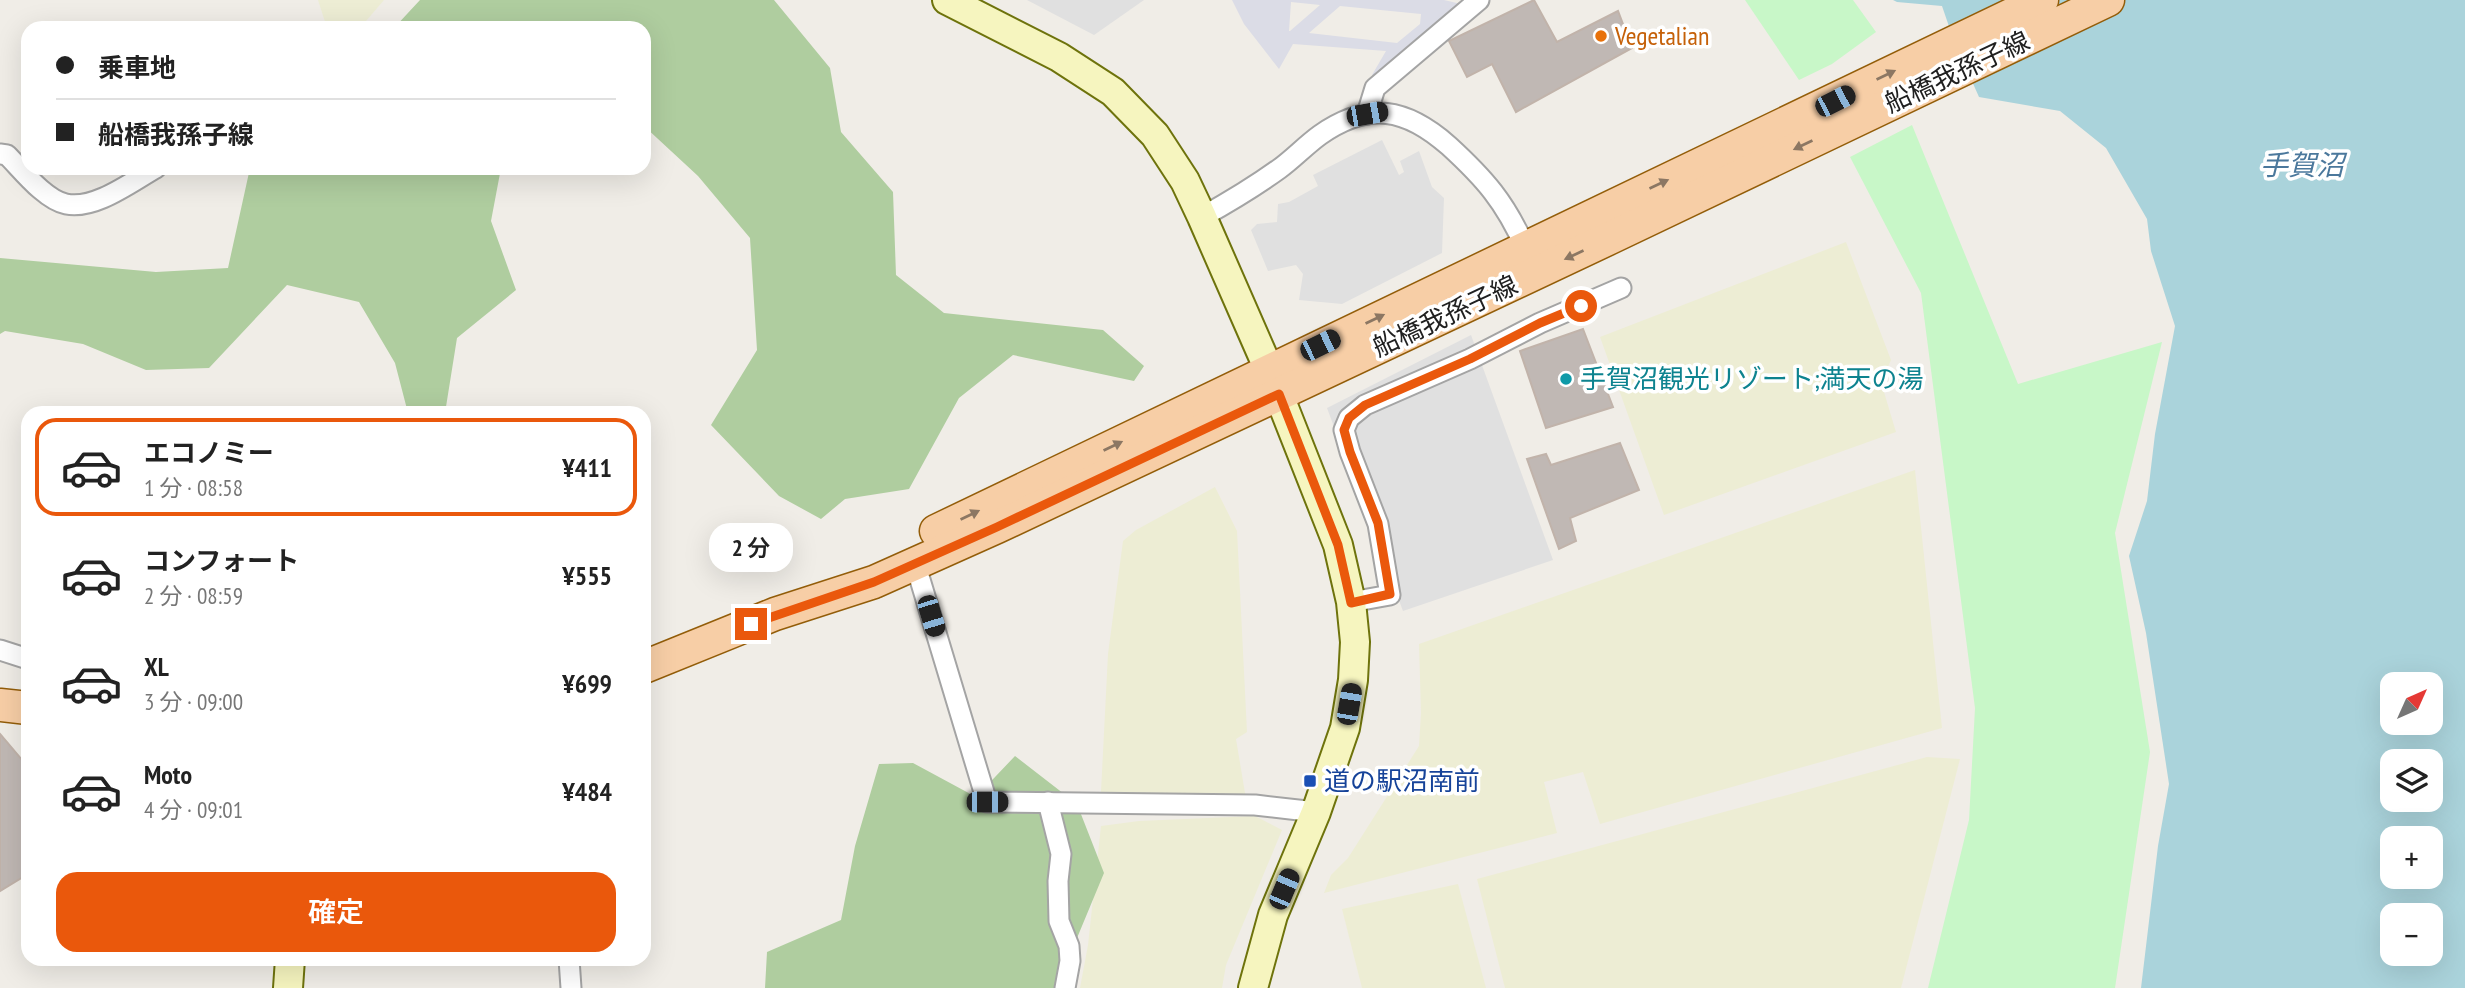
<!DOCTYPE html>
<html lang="ja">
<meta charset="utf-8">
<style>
body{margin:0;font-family:"PT Sans Narrow","Noto Sans JP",sans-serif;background:#f6f6f6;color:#222;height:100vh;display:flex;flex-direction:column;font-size:26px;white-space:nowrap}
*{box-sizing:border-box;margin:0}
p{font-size:23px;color:#767676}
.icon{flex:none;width:38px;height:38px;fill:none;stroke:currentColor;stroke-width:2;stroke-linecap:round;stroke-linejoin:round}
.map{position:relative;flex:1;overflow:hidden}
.sheet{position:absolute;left:21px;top:406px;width:630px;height:560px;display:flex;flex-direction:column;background:#fff;border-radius:21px;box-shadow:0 7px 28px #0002}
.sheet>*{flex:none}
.guide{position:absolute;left:21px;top:21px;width:630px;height:154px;border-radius:21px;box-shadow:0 7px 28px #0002;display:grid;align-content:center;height:154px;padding:0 35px;background:#fff}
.needle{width:46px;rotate:45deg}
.tools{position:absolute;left:2380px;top:672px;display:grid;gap:14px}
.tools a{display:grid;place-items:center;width:63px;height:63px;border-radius:14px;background:#fff;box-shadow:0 7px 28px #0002;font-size:35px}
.end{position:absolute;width:32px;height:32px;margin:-16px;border:9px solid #ea580c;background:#fff;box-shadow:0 0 0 4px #fff}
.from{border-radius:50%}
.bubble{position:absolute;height:49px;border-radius:21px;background:#fff;box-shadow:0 7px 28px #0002;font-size:23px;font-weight:600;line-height:49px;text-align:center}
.car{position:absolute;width:21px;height:42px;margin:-21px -10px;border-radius:9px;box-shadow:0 0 5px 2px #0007;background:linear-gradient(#222 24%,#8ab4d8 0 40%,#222 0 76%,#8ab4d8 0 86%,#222 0)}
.guide b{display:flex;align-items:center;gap:24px;height:66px;font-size:26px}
.guide b+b{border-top:2px solid #e0e0e0}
.guide i{width:18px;height:18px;background:#222}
ul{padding:12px 0 0;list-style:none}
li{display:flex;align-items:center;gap:21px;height:98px;margin:0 14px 10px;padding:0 21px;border:4px solid transparent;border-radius:21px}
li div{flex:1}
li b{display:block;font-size:26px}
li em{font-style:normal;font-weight:600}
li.selected{border-color:#ea580c}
li>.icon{width:63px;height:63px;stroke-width:1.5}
.primary-button{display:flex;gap:14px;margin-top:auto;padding:14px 35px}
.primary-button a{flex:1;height:80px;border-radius:21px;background:#ea580c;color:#fff;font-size:28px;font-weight:600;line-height:80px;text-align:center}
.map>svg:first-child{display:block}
</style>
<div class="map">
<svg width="2465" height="988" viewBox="0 0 2465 988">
<rect width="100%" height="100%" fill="#f0ede7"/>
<!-- farmland -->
<g fill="#ededd4">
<path d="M318 0H384L360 28H327Z"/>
<path d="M1846 242 1891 360 1881 382 1896 432 1664 515 1600 337Z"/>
<path d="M1915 470 1942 728 1600 824 1583 772 1544 782 1557 833 1324 893 1331 875 1348 858 1419 746 1421 713 1419 644Z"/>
<path d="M1215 487 1237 531 1247 732 1236 739 1246 799 1100 811 1108 654 1123 541 1136 530Z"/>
<path d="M1927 757 1960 759 1901 988H1505L1477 879Z"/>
<path d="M1255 816 1282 830 1226 965 1222 988H1080L1088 945 1101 826 1139 821Z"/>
<path d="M1458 884 1486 988H1362L1342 909Z"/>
</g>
<!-- forest -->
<g fill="#afcd9f">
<path d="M420 0H774L830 68 841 132 893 192 896 275 944 313 1103 330 1144 366 1134 381 1013 355 959 398 909 489 845 499 821 519 779 496 711 425 757 350 750 238 698 176 644 126V28H394Z"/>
<path d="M250 168H501L491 221 516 290 457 338 445 413H408L395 363 359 302 287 285 209 368 146 370 83 344 5 331 0 334V258L156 272 228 268Z"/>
<path d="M1015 756 1077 804 1104 873 1077 938 1059 969 1058 988H765L767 952 841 920 855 846 879 764 913 763 976 797Z"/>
</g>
<!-- park -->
<g fill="#c8f7c8">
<path d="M1745 0H1853L1876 32 1832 64 1799 80Z"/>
<path d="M1912 125 2018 384 2162 342 2115 533 2150 752 2115 988H1928L1969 820 1975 708 1921 293 1850 157Z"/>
</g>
<!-- parking -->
<g fill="#e0e0e0">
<path d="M1027 0H1144L1094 35Z"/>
<path d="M1382 140 1399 175 1404 172 1400 161 1419 151 1432 187 1444 198 1442 253 1342 304 1299 300 1303 274 1296 265 1268 271 1251 230 1257 224 1277 222 1278 204 1289 202 1318 186 1313 175Z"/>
<path d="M1471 335 1553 560 1403 611 1327 408Z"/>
</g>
<!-- plaza -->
<path fill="#dbdce6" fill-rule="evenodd" d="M1232 0H1444L1461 4 1376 76 1372 75 1386 51 1293 44 1279 69 1244 24ZM1291 2 1320 5 1290 31H1289ZM1340 6 1421 14 1420 24 1397 43 1309 33Z"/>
<!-- water -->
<path fill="#aad3db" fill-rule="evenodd" d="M1893 0H2465V988H2141L2158 846 2169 784 2146 633 2129 556 2147 501 2155 434 2175 326 2151 251 2147 219 2106 148 2060 111 1979 97 1954 41 1942 6 1897 2ZM2392 684H2431V723H2392ZM2392 761H2431V800H2392ZM2392 838H2431V877H2392ZM2392 915H2431V954H2392Z"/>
<!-- building -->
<g fill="#c0b8b4" stroke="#c1b3aa" stroke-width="2">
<path d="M1534 0 1557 42 1618 11 1632 48 1516 112 1492 64 1467 77 1449 41Z"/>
<path d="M1583 329 1613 407 1546 428 1520 351Z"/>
<path d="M1620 443 1639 490 1570 518 1576 541 1559 549 1527 459 1546 454 1551 465Z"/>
<path d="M0 734 28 767V874L0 891Z"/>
</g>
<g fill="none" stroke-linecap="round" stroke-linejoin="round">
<defs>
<g id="street">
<path d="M1367 114 1375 88 1479 0"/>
<path d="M0 154 7 155C21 169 45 200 66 204 95 210 131 182 156 168"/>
<path d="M1202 217C1229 202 1254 187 1279 169 1293 159 1306 145 1320 135 1369 101 1406 108 1449 146 1485 179 1505 202 1525 247"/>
<path d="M915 563 987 802 1255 805 1316 812"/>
<path d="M1351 602 1390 595 1378 524 1350 452 1344 430 1349 418 1365 405 1470 359 1540 323 1621 288"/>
<path d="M0 650 28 659"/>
<path d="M1048 802 1061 854 1058 881 1059 921 1069 946 1070 961 1065 988"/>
<path d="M569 959 571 988"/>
</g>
<g id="secondary">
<path d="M947 0 1059 57 1113 92 1155 135 1185 181 1202 217 1269 370 1338 545 1351 602 1355 642 1353 680 1345 728 1316 812 1273 915 1253 988"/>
<path d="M288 988 290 959"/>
</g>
<g id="primary">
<path d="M936 531 2042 0"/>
<path d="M644 667 775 614 874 582 997 527 1610 238 2108 0"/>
<path d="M0 705 28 708"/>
</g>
</defs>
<!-- street casing -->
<use href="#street" stroke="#a4a4a4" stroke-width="23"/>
<!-- secondary casing -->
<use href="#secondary" stroke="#6e730c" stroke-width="32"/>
<!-- primary casing -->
<use href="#primary" stroke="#935d09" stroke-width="35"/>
<!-- street -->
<use href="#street" stroke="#fff" stroke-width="19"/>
<!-- secondary -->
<use href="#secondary" stroke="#f6f5bf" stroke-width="28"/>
<!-- primary -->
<use href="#primary" stroke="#f7cea6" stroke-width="32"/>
</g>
<!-- one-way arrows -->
<defs><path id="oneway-solid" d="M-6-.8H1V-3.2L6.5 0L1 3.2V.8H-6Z" transform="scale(1.75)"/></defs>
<g fill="#8c7763">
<use href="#oneway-solid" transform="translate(1886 75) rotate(-26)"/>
<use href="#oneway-solid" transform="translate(1803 145) rotate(154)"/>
<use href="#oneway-solid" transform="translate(1659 184) rotate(-25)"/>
<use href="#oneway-solid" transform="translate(1574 255) rotate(155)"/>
<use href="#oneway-solid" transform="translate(1375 319) rotate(-26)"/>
<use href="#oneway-solid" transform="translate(1113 446) rotate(-26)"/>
<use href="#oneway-solid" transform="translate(970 515) rotate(-26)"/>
</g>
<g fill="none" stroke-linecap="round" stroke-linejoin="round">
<!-- route -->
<path stroke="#ea580c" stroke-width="9" d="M751 624 874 582 997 527 1279 394 1338 545 1351 603 1390 594 1378 523 1350 452 1344 430 1349 418 1365 405 1470 359 1540 323 1581 306"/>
</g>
<!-- markers -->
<circle fill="#e8710a" stroke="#fff" stroke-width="2.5" cx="1601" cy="36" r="7"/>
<circle fill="#0f9aa8" stroke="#fff" stroke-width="2.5" cx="1566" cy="379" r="7"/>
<rect fill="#1a4fb4" stroke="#fff" stroke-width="2.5" x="1303" y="774" width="14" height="14" rx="3.5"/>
<g text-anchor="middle" stroke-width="7" stroke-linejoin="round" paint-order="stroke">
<!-- food labels -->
<g font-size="26" fill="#c56008" stroke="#fff" text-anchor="start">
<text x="1615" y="45">Vegetalian</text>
</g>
<!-- street labels -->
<g font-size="26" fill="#202020" stroke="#fff">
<text transform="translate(1957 72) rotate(-25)" y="9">船橋我孫子線</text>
<text transform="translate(1445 316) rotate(-25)" y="9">船橋我孫子線</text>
</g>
<!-- culture labels -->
<g font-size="26" fill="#0d838f" stroke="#fff" text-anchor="start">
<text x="1580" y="388">手賀沼観光リゾート;満天の湯</text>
</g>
<!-- transit labels -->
<g font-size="26" fill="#164399" stroke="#fff" text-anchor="start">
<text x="1324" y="790">道の駅沼南前</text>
</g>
<!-- water labels -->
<g font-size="28" font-style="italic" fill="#4b789c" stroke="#fff">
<text x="2302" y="175">手賀沼</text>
</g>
</g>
</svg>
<div class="tools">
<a><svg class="needle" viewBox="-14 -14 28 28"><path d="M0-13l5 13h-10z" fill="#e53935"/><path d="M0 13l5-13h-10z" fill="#767676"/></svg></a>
<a><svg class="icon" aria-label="layers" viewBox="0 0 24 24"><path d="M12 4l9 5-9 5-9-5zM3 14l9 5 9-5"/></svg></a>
<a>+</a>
<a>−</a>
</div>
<i class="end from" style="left:1581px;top:306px"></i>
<i class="end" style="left:751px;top:624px"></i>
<div class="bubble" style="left:709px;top:523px;width:84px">2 分</div>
<i class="car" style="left:1835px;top:101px;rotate:63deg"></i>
<i class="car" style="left:1367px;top:114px;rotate:80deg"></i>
<i class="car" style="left:1320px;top:345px;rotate:64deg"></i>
<i class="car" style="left:931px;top:616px;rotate:163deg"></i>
<i class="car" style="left:1349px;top:704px;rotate:10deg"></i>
<i class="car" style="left:987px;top:802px;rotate:90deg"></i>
<i class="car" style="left:1284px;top:889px;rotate:23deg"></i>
<div class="guide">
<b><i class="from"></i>乗車地</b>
<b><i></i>船橋我孫子線</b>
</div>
<section class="sheet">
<ul>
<li class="selected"><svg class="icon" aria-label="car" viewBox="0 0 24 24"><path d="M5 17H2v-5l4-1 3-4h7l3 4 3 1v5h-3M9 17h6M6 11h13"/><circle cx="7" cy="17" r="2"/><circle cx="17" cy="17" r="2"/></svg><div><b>エコノミー</b><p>1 分 · 08:58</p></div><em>¥411</em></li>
<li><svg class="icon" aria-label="car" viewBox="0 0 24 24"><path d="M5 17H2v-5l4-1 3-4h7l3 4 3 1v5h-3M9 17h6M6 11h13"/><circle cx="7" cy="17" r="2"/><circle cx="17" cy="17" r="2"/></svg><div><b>コンフォート</b><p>2 分 · 08:59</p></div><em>¥555</em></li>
<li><svg class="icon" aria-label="car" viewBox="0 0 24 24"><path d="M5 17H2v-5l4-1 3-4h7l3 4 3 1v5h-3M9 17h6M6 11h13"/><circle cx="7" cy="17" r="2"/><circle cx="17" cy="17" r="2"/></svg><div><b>XL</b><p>3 分 · 09:00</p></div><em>¥699</em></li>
<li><svg class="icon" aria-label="car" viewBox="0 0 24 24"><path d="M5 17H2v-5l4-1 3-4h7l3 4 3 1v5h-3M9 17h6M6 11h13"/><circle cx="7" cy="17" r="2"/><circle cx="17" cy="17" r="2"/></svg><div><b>Moto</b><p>4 分 · 09:01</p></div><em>¥484</em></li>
</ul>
<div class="primary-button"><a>確定</a></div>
</section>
</div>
